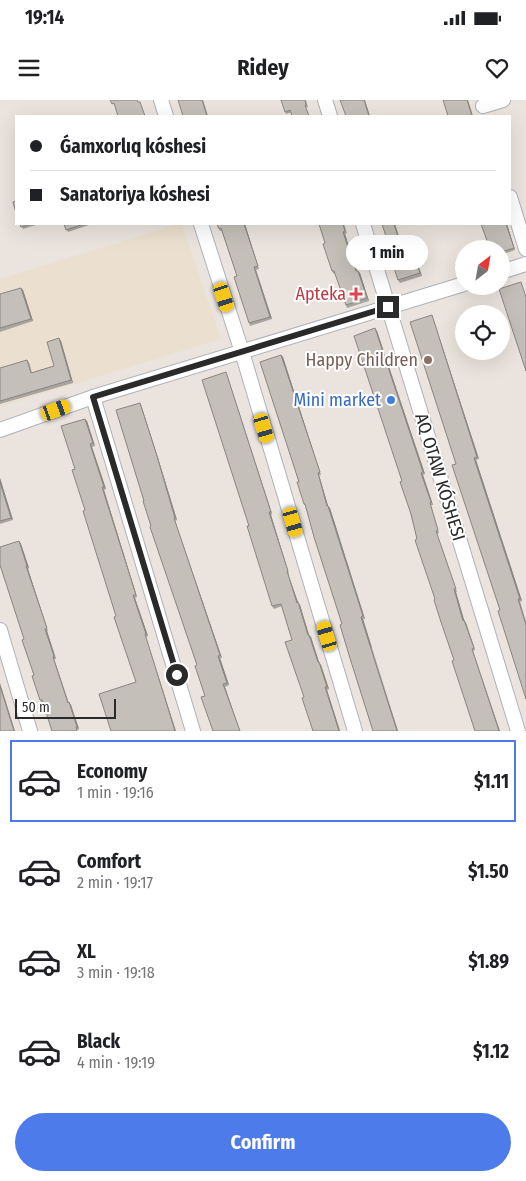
<!DOCTYPE html>
<meta charset="utf-8">
<style>
body{margin:0;font-family:"Fira Sans Condensed",sans-serif;background:#f6f6f6;color:#202124;height:100vh;display:flex;flex-direction:column;font-size:19px;white-space:nowrap}
*{box-sizing:border-box;margin:0}
p{font-size:16px;color:#757577}
.icon{flex:none;width:28px;height:28px;fill:none;stroke:currentColor;stroke-width:2;stroke-linecap:round;stroke-linejoin:round}
.map{position:relative;height:631px;overflow:hidden}
.side{display:flex;flex-direction:column;background:#fff;flex:1}
.side>*{flex:none}
.guide{position:absolute;left:15px;top:15px;width:496px;height:110px;border-radius:0px;box-shadow:0 5px 20px #0002;display:grid;align-content:center;height:110px;padding:0 15px;background:#fff}
.needle{width:32px;rotate:31deg}
.fabs{position:absolute;left:455px;top:140px;display:grid;gap:10px}
.fabs a{display:grid;place-items:center;width:55px;height:55px;border-radius:50%;background:#fff;box-shadow:0 5px 20px #0002;font-size:25px}
.scale{position:absolute;left:15px;bottom:12px;width:101px;box-sizing:border-box;padding-left:5px;border:2px solid #2a2a2a;border-top:0;font-size:14px;line-height:18px;white-space:nowrap;color:#2a2a2a;-webkit-text-stroke:4px #fff;paint-order:stroke}
.end{position:absolute;width:22px;height:22px;margin:-11px;border:6px solid #2a2a2a;background:#fff;box-shadow:0 0 0 2px #fff}
.from{border-radius:50%}
.bubble{position:absolute;height:35px;border-radius:18px;background:#fff;box-shadow:0 5px 20px #0002;font-size:16px;font-weight:700;line-height:35px;text-align:center}
.car{position:absolute;width:15px;height:30px;margin:-15px -8px;border-radius:6px;box-shadow:0 0 4px 1px #0007;background:linear-gradient(#f5c518 24%,#345 0 40%,#f5c518 0 76%,#345 0 86%,#f5c518 0)}
.guide b{display:flex;align-items:center;gap:18px;height:48px;font-size:19px}
.guide b+b{border-top:1px solid #e0e0e0}
.guide i{width:12px;height:12px;background:#202124}
ul{padding:9px 0 0;list-style:none}
li{display:flex;align-items:center;gap:15px;height:82px;margin:0 10px 8px;padding:0 5px;border:2px solid transparent;border-radius:0px}
li div{flex:1}
li b{display:block;font-size:19px}
li em{font-style:normal;font-weight:700}
li.selected{border-color:#4d7be9}
li>.icon{width:45px;height:45px;stroke-width:1.5}
.cta{display:flex;gap:10px;margin-top:auto;padding:10px 15px}
.cta a{flex:1;height:58px;border-radius:30px;background:#4d7be9;color:#fff;font-size:20px;font-weight:700;line-height:58px;text-align:center}
.status{display:flex;justify-content:space-between;align-items:center;height:35px;padding:0 25px;background:#fff;direction:ltr}
.status svg{height:14px;fill:currentColor}
header{display:flex;justify-content:space-between;align-items:center;height:65px;padding:0 15px;background:#fff;font-size:22px;font-weight:700}
.map>svg:first-child{display:block}
</style>
<div class="status"><b>19:14</b><svg viewBox="0 0 49 12"><path d="M0 12V9h3v3zM5 12V6h3v6zM10 12V3h3v9zM15 12V0h3v12zM26 1h20v11H26zM47 4h2v5h-2z"/></svg></div>
<header><svg class="icon" aria-label="menu" viewBox="0 0 24 24"><path d="M4 6h16M4 12h16M4 18h16"/></svg>Ridey<svg class="icon" aria-label="heart" viewBox="0 0 24 24"><path d="M12 20l-8-8c-3-5 5-10 8-4 3-6 11-1 8 4z"/></svg></header>
<div class="map">
<svg width="526" height="631" viewBox="0 0 526 631">
<rect width="100%" height="100%" fill="#ebe4de"/>
<!-- education -->
<path fill="#ebdfcf" d="M178 124H182L221 239 0 307V179Z"/>
<g fill="none" stroke-linecap="round" stroke-linejoin="round">
<defs>
<g id="minor">
<path d="M161 0 166 16"/>
<path d="M325 0 330 16"/>
<path d="M483 6 503 0"/>
<path d="M510 97 526 149"/>
<path d="M201 124 242 252 355 631"/>
<path d="M363 124 518 631"/>
<path d="M501 172 526 164"/>
<path d="M93 297 193 631"/>
<path d="M0 330 93 297 464 184"/>
<path d="M0 530 30 631"/>
</g>
</defs>
<!-- minor casing -->
<use href="#minor" stroke="#aeb2ba" stroke-width="16"/>
<!-- minor -->
<use href="#minor" stroke="#fff" stroke-width="14"/>
</g>
<!-- wall -->
<g fill="#a9a49f">
<path d="M306 0 308 7 286 14 285 12Z"/>
<path d="M20 124H39L23 129Z"/>
<path d="M64 124H92L68 132Z"/>
<path d="M245 124 259 169 256 170 272 219 250 226 249 223 237 176 222 131H220L219 129Z"/>
<path d="M319 124H344L347 133 345 134 357 171 360 173 369 201 347 208 346 205 335 174H334L332 171 325 143Z"/>
<path d="M395 124 403 148H412L422 176 400 183 398 180 391 152Z"/>
<path d="M481 124H507L515 150 501 155V149Z"/>
<path d="M21 188 23 190 33 221 0 232V194Z"/>
<path d="M433 218 479 359 476 360 522 501 500 510 456 364Z"/>
<path d="M377 231 425 374 423 375 433 405H431L439 433 437 434 457 492H456L464 520 466 523 475 550 454 560 417 439 402 381Z"/>
<path d="M59 238 61 241 73 283 0 304V268L29 262 32 273 54 266Z"/>
<path d="M281 255 283 257 321 375H319L328 406 330 408 365 519H363L398 631H373L349 555 342 524 306 407 304 404 299 382Z"/>
<path d="M226 272 227 275 272 414 271 415 289 474H288L298 502 300 505 309 535 311 537 319 562 321 565 329 589 327 590 340 631H313L304 597 292 540 282 506 274 509 272 506 249 426Z"/>
<path d="M140 303 141 305 158 358 177 420 175 421 222 558H220L229 585 225 587 240 631H213L205 596 197 565 151 426 144 401Z"/>
<path d="M87 321 95 346 92 347 106 389 104 390 137 497 135 498 148 536 146 537 136 582 95 447 75 369Z"/>
<path d="M0 378 13 420 0 424Z"/>
<path d="M19 441 21 444 29 468 28 469 48 531H47L56 559H54L69 603 71 605 79 629 78 630 42 603 40 600 24 539Z"/>
</g>
<!-- shaded-wall -->
<g fill="#898682">
<path d="M202 0H203L208 16H207Z"/>
<path d="M364 0H365L370 16H369Z"/>
<path d="M467 0H468L473 16H472Z"/>
<path d="M244 124H245L259 169Z"/>
<path d="M394 124H395L403 151 402 149Z"/>
<path d="M506 124H507L515 150 514 148Z"/>
<path d="M343 132 345 134 358 174 356 171Z"/>
<path d="M411 146 412 148 422 176 420 173Z"/>
<path d="M254 167 256 170 272 219 270 217Z"/>
<path d="M358 171 360 173 369 201 367 198Z"/>
<path d="M21 188 23 190 33 221 31 219Z"/>
<path d="M432 215 433 218 479 359 477 357Z"/>
<path d="M375 228 377 231 425 374 423 372Z"/>
<path d="M59 238 61 241 73 283 71 280Z"/>
<path d="M281 255 283 257 321 375Z"/>
<path d="M226 272 227 275 272 414 271 412Z"/>
<path d="M140 303 141 305 158 358 177 420 175 418Z"/>
<path d="M85 319 87 321 95 346 93 343Z"/>
<path d="M90 344 92 347 106 389 104 387Z"/>
<path d="M474 358 476 360 522 501 520 499Z"/>
<path d="M318 373 319 375 329 409 327 406Z"/>
<path d="M421 373 423 375 433 405 431 402Z"/>
<path d="M0 378 13 420 11 418 0 382Z"/>
<path d="M102 387 104 390 137 497 136 495Z"/>
<path d="M328 406 330 408 365 519 363 516Z"/>
<path d="M269 412 271 415 289 474 288 471Z"/>
<path d="M174 418 175 421 222 558 220 555Z"/>
<path d="M19 441 21 444 29 468 27 466Z"/>
<path d="M26 466 28 469 48 531 47 528Z"/>
<path d="M287 471 288 474 299 505 297 503Z"/>
<path d="M454 489 456 492 465 523 463 521Z"/>
<path d="M133 495 135 498 148 536 146 534Z"/>
<path d="M518 499 520 502 526 522V525Z"/>
<path d="M298 502 300 505 310 538 308 535Z"/>
<path d="M361 517 363 519 372 548 370 546Z"/>
<path d="M464 520 466 523 475 550 474 548Z"/>
<path d="M45 529 47 531 56 559 54 556Z"/>
<path d="M145 534 146 537 176 631H175Z"/>
<path d="M309 535 311 537 320 565 318 562Z"/>
<path d="M369 546 371 549 398 631H397Z"/>
<path d="M472 549 473 551 500 631H499Z"/>
<path d="M218 556 220 558 229 585 227 583Z"/>
<path d="M53 557 54 559 69 605 68 603Z"/>
<path d="M319 562 321 565 329 589 327 587Z"/>
<path d="M0 583 15 631H14L0 586Z"/>
<path d="M223 584 225 587 240 631Z"/>
<path d="M325 587 327 590 340 631H339Z"/>
<path d="M69 602 71 605 79 629 77 627Z"/>
</g>
<!-- building -->
<g fill="#c4bfb9" stroke="#898682">
<path d="M110 0H137L138 2H140L145 16H118L114 3 112 4Z"/>
<path d="M178 0H202L207 16H183Z"/>
<path d="M281 0H305L306 5H305L309 16H292L290 10 285 12Z"/>
<path d="M340 0H364L369 16H346Z"/>
<path d="M443 0H467L472 16H448Z"/>
<path d="M16 101V113L13 102Z"/>
<path d="M20 124H30L21 127Z"/>
<path d="M64 124H84L66 130Z"/>
<path d="M217 124H244L258 166 254 167 270 217 249 223 234 177 237 176 221 128 219 129Z"/>
<path d="M319 124H343L345 131 343 132 356 171H358L367 198 346 205 334 171H332L323 144 325 143Z"/>
<path d="M382 124H394L402 149 411 146 420 173 398 180 389 153 391 152Z"/>
<path d="M481 124H506L514 148 501 152V149H490Z"/>
<path d="M521 182 526 197V271L499 189Z"/>
<path d="M21 188 31 219 0 228V194Z"/>
<path d="M432 215 477 357 474 358 520 499H518L526 525V599L498 511 500 510 452 365 456 364 410 222Z"/>
<path d="M375 228 423 372 421 373 431 402 430 403 438 430 436 431 456 489H454L463 521 464 520 474 548 472 549 499 631H475L452 561 454 560 441 522 434 500 435 499 415 440 417 439 411 414 400 382 402 381 354 236Z"/>
<path d="M59 238 71 280 0 301V268L27 260 31 273 54 266 47 242Z"/>
<path d="M281 255 320 372 318 373 327 406H328L363 516 361 517 397 631H373L349 555 340 525 342 524 314 437 305 404H304L297 382H299L260 262Z"/>
<path d="M226 272 271 412H269L288 471H287L297 503 298 502 308 535H309L318 562H319L327 587H325L339 631H313L302 598 304 597 285 542 292 540 281 504 272 506 247 426H249L202 280Z"/>
<path d="M140 303 157 356 175 418H174L220 555 218 556 227 583 223 584 240 631H213L201 597 205 596 195 566 197 565 150 427 151 426 143 401H144L116 310Z"/>
<path d="M85 319 93 343 90 344 104 387H102L136 495H133L146 534H145L175 631H111L99 594 136 582 114 517 116 516 83 411 85 410 72 370 75 369 61 326Z"/>
<path d="M0 382 11 418 0 421Z"/>
<path d="M19 441 27 466H26L47 528 45 529 54 556 53 557 68 603 69 602 77 627H76L77 631H52L42 600H40L32 576 34 575 22 540 24 539 0 465V447Z"/>
<path d="M0 586 14 631H0Z"/>
</g>
<g fill="none" stroke-linecap="round" stroke-linejoin="round">
<!-- route -->
<path stroke="#2a2a2a" stroke-width="6" d="M177 575 93 297 388 207"/>
</g>
<!-- markers -->
<path fill="#e0444e" stroke="#fff" stroke-width="2" d="M353.5 186.5h5v5h5v5h-5v5h-5v-5h-5v-5h5z"/>
<circle fill="#8d6e63" stroke="#fff" stroke-width="2" cx="428" cy="260" r="5"/>
<circle fill="#3f7fe0" stroke="#fff" stroke-width="2" cx="391" cy="300" r="5"/>
<g text-anchor="middle" stroke-width="4" stroke-linejoin="round" paint-order="stroke">
<!-- health labels -->
<g font-size="18" fill="#be3a42" stroke="#fff" text-anchor="end">
<text x="346" y="200">Apteka</text>
</g>
<!-- education labels -->
<g font-size="18" fill="#785e54" stroke="#fff" text-anchor="end">
<text x="418" y="266">Happy Children</text>
</g>
<!-- shop labels -->
<g font-size="18" fill="#366cbe" stroke="#fff" text-anchor="end">
<text x="381" y="306">Mini market</text>
</g>
<!-- street labels -->
<g font-size="18" fill="#2a2a2a" stroke="#fff">
<text transform="translate(440 377) rotate(73)" y="6">AQ OTAW KÓSHESI</text>
</g>
</g>
</svg>
<div class="fabs">
<a><svg class="needle" viewBox="-14 -14 28 28"><path d="M0-13l5 13h-10z" fill="#e53935"/><path d="M0 13l5-13h-10z" fill="#757577"/></svg></a>
<a><svg class="icon" aria-label="locate" viewBox="0 0 24 24"><circle cx="12" cy="12" r="6"/><path d="M12 2v4M12 18v4M2 12h4M18 12h4"/></svg></a>
</div>
<div class="scale">50 m</div>
<i class="end from" style="left:177px;top:575px"></i>
<i class="end" style="left:388px;top:207px"></i>
<div class="bubble" style="left:346px;top:135px;width:82px">1 min</div>
<i class="car" style="left:224px;top:197px;rotate:162deg"></i>
<i class="car" style="left:56px;top:310px;rotate:70deg"></i>
<i class="car" style="left:264px;top:328px;rotate:163deg"></i>
<i class="car" style="left:293px;top:422px;rotate:164deg"></i>
<i class="car" style="left:327px;top:536px;rotate:343deg"></i>
<div class="guide">
<b><i class="from"></i>Ǵamxorlıq kóshesi</b>
<b><i></i>Sanatoriya kóshesi</b>
</div>
</div>
<section class="side">
<ul>
<li class="selected"><svg class="icon" aria-label="car" viewBox="0 0 24 24"><path d="M5 17H2v-5l4-1 3-4h7l3 4 3 1v5h-3M9 17h6M6 11h13"/><circle cx="7" cy="17" r="2"/><circle cx="17" cy="17" r="2"/></svg><div><b>Economy</b><p>1 min · 19:16</p></div><em>$1.11</em></li>
<li><svg class="icon" aria-label="car" viewBox="0 0 24 24"><path d="M5 17H2v-5l4-1 3-4h7l3 4 3 1v5h-3M9 17h6M6 11h13"/><circle cx="7" cy="17" r="2"/><circle cx="17" cy="17" r="2"/></svg><div><b>Comfort</b><p>2 min · 19:17</p></div><em>$1.50</em></li>
<li><svg class="icon" aria-label="car" viewBox="0 0 24 24"><path d="M5 17H2v-5l4-1 3-4h7l3 4 3 1v5h-3M9 17h6M6 11h13"/><circle cx="7" cy="17" r="2"/><circle cx="17" cy="17" r="2"/></svg><div><b>XL</b><p>3 min · 19:18</p></div><em>$1.89</em></li>
<li><svg class="icon" aria-label="car" viewBox="0 0 24 24"><path d="M5 17H2v-5l4-1 3-4h7l3 4 3 1v5h-3M9 17h6M6 11h13"/><circle cx="7" cy="17" r="2"/><circle cx="17" cy="17" r="2"/></svg><div><b>Black</b><p>4 min · 19:19</p></div><em>$1.12</em></li>
</ul>
<div class="cta"><a>Confirm</a></div>
</section>
